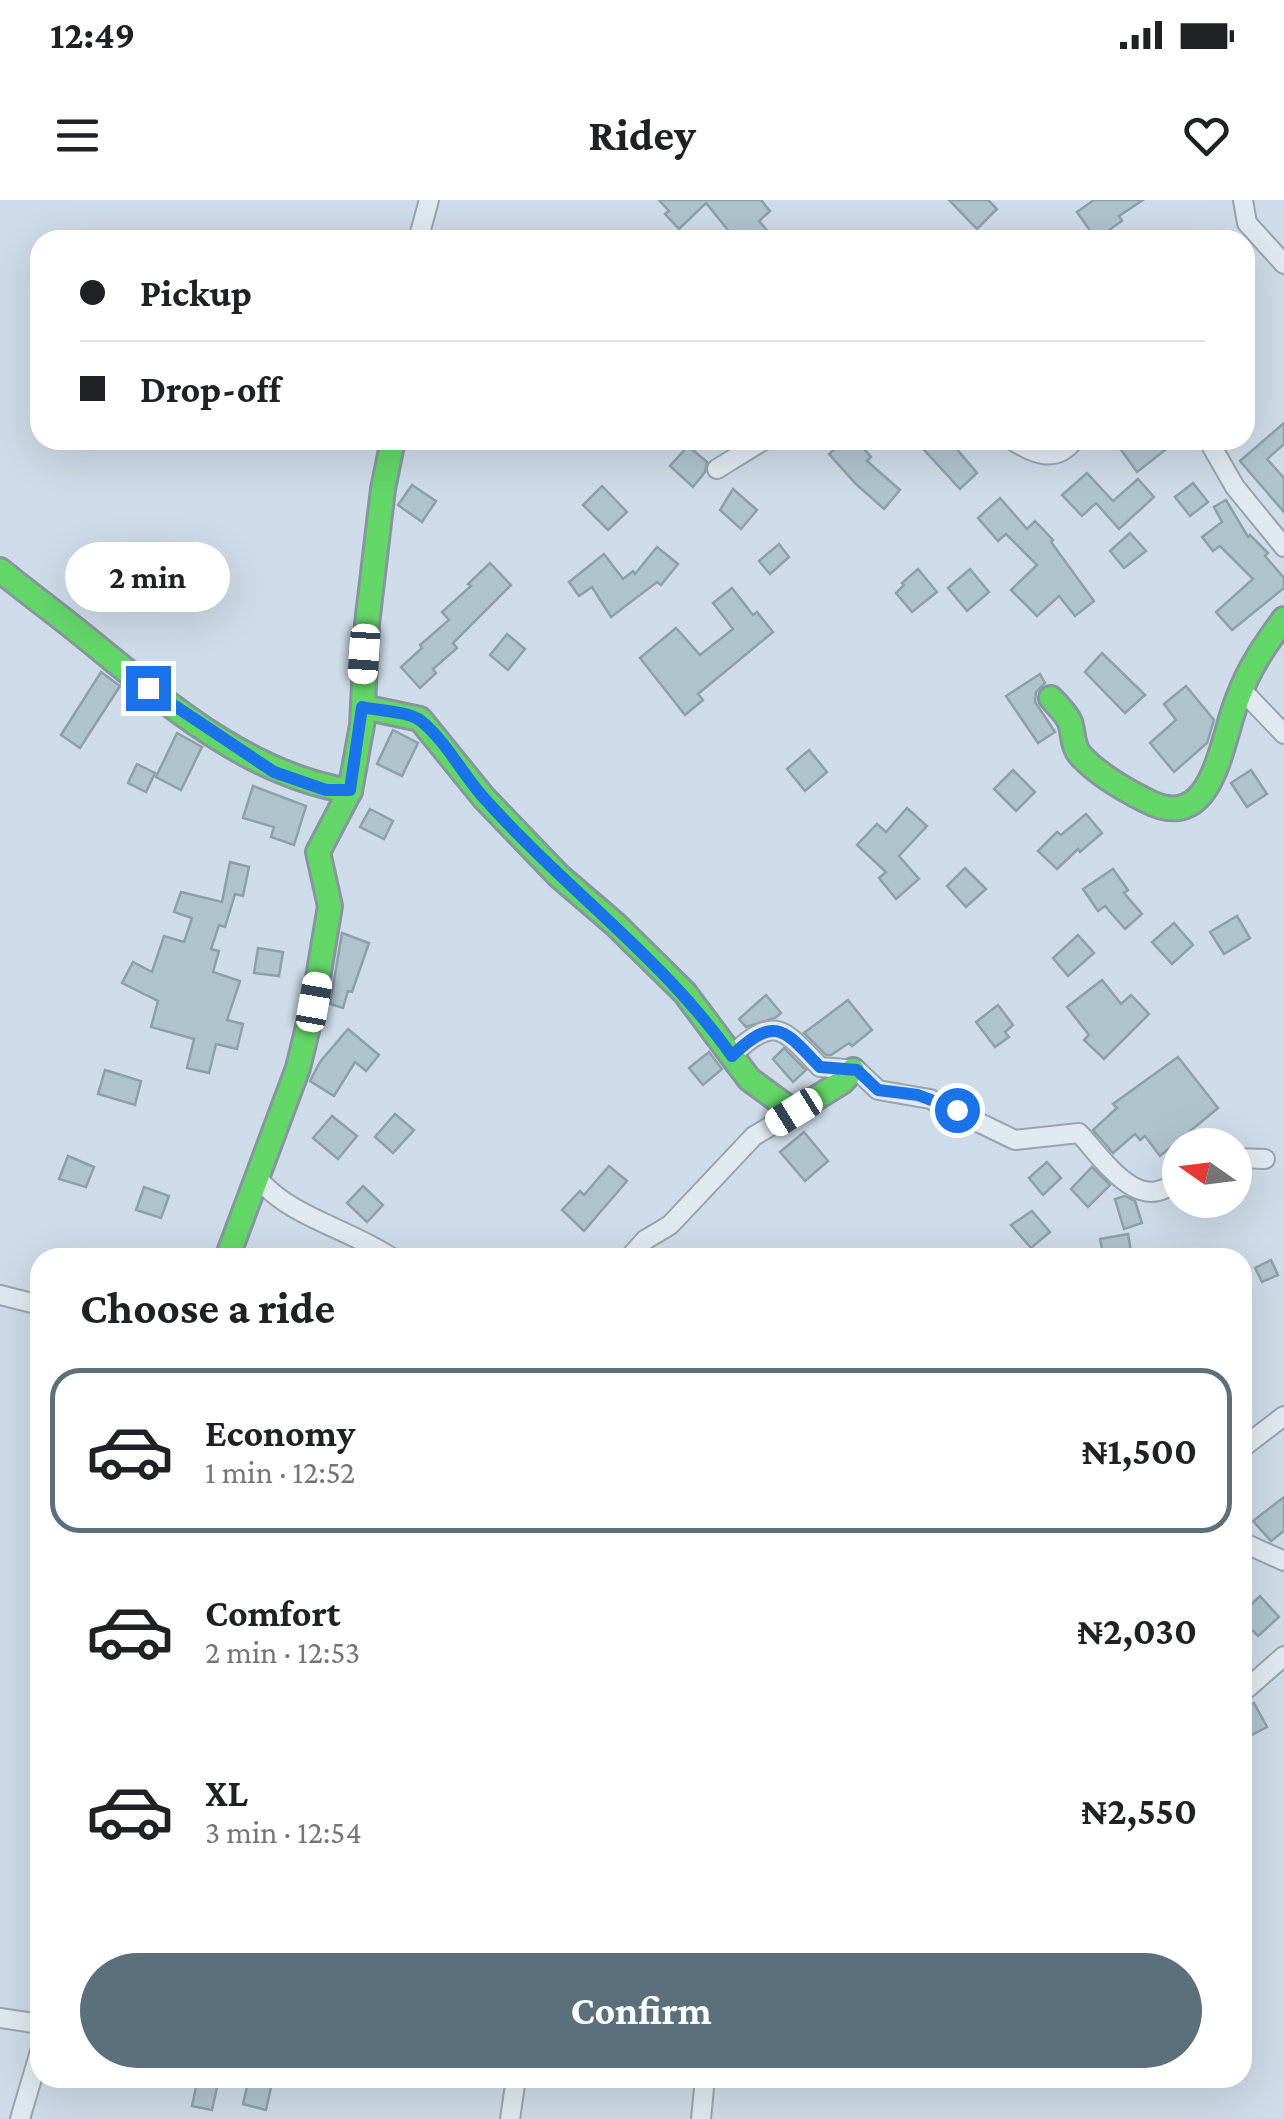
<!DOCTYPE html>
<meta charset="utf-8">
<style>
body{margin:0;font-family:"Crimson Pro",serif;background:#f2f2f2;color:#202124;height:100vh;display:flex;flex-direction:column;font-size:38px;white-space:nowrap}
*{box-sizing:border-box;margin:0}
p{font-size:32px;color:#757577}
.icon{flex:none;width:55px;height:55px;fill:none;stroke:currentColor;stroke-width:2;stroke-linecap:round;stroke-linejoin:round}
.map{position:relative;flex:1;overflow:hidden}
.details{position:absolute;left:30px;top:1048px;width:1222px;height:840px;display:flex;flex-direction:column;background:#fff;border-radius:30px;box-shadow:0 10px 40px #0002}
.details>*{flex:none}
.guide{position:absolute;left:30px;top:30px;width:1225px;height:220px;border-radius:30px;box-shadow:0 10px 40px #0002;display:grid;align-content:center;height:220px;padding:0 50px;background:#fff}
.needle{width:65px;rotate:284deg}
.buttons{position:absolute;left:1162px;top:928px;display:grid;gap:20px}
.buttons a{display:grid;place-items:center;width:90px;height:90px;border-radius:50%;background:#fff;box-shadow:0 10px 40px #0002;font-size:50px}
.end{position:absolute;width:45px;height:45px;margin:-22px;border:12px solid #1a73e8;background:#fff;box-shadow:0 0 0 5px #fff}
.from{border-radius:50%}
.bubble{position:absolute;height:70px;border-radius:35px;background:#fff;box-shadow:0 10px 40px #0002;font-size:32px;font-weight:700;line-height:70px;text-align:center}
.car{position:absolute;width:30px;height:60px;margin:-30px -15px;border-radius:12px;box-shadow:0 0 8px 2px #0007;background:linear-gradient(#fff 24%,#345 0 40%,#fff 0 76%,#345 0 86%,#fff 0)}
.guide b{display:flex;align-items:center;gap:35px;height:95px;font-size:38px}
.guide b+b{border-top:2px solid #e0e0e0}
.guide i{width:25px;height:25px;background:#202124}
ul{padding:0;list-style:none}
li{display:flex;align-items:center;gap:30px;height:165px;margin:0 20px 15px;padding:0 30px;border:5px solid transparent;border-radius:30px}
li div{flex:1}
li b{display:block;font-size:38px}
li em{font-style:normal;font-weight:700}
li.current{border-color:#5b707a}
li>.icon{width:90px;height:90px;stroke-width:1.5}
h2{padding:0 50px;font-size:45px;line-height:120px}
.button{display:flex;gap:20px;margin-top:auto;padding:20px 50px}
.button a{flex:1;height:115px;border-radius:60px;background:#5b707a;color:#fff;font-size:40px;font-weight:700;line-height:115px;text-align:center}
.status{display:flex;justify-content:space-between;align-items:center;height:70px;padding:0 50px;background:#fff;direction:ltr}
.status svg{height:28px;fill:currentColor}
header{display:flex;justify-content:space-between;align-items:center;height:130px;padding:0 50px;background:#fff;font-size:45px;font-weight:700}
.map>svg:first-child{display:block}
</style>
<div class="status"><b>12:49</b><svg viewBox="0 0 49 12"><path d="M0 12V9h3v3zM5 12V6h3v6zM10 12V3h3v9zM15 12V0h3v12zM26 1h20v11H26zM47 4h2v5h-2z"/></svg></div>
<header><svg class="icon" aria-label="menu" viewBox="0 0 24 24"><path d="M4 6h16M4 12h16M4 18h16"/></svg>Ridey<svg class="icon" aria-label="heart" viewBox="0 0 24 24"><path d="M12 20l-8-8c-3-5 5-10 8-4 3-6 11-1 8 4z"/></svg></header>
<div class="map">
<svg width="1284" height="1919" viewBox="0 0 1284 1919">
<rect width="100%" height="100%" fill="#cedbe8"/>
<!-- building -->
<g fill="#afc3cc" stroke="#8da0a9" stroke-width="2.5">
<path d="M659 0H761L770 11 759 21 775 40H736L706 3 679 29 665 14 669 11Z"/>
<path d="M949 0H988L997 9 977 29Z"/>
<path d="M1094 0H1143L1119 16 1122 21 1096 39 1077 12Z"/>
<path d="M1284 223V244L1267 259 1284 278V312L1240 261Z"/>
<path d="M845 240H856L871 257 867 261 900 290 884 309 856 284 829 254Z"/>
<path d="M915 240H949L977 273 960 289Z"/>
<path d="M1114 240H1178L1137 272Z"/>
<path d="M688 246 707 262 705 272 693 287 670 266Z"/>
<path d="M1087 273 1113 301 1138 279 1154 297 1119 329 1096 303 1082 316 1062 295Z"/>
<path d="M1193 283 1208 302 1190 316 1175 297Z"/>
<path d="M412 285 436 301 422 322 398 305Z"/>
<path d="M602 286 627 312 608 330 583 305Z"/>
<path d="M733 289 757 310 741 329 720 310Z"/>
<path d="M1000 298 1027 329 1035 321 1053 340 1051 342 1094 401 1075 416 1059 396 1037 416 1011 390 1037 365 1006 334 998 341 978 318Z"/>
<path d="M1226 300 1248 337 1250 335 1268 353 1265 356 1284 378V388L1232 430 1216 412 1253 379 1220 346 1213 351 1202 337 1222 322 1214 307Z"/>
<path d="M1130 333 1146 351 1124 368 1110 351Z"/>
<path d="M779 344 789 357 770 374 759 361Z"/>
<path d="M657 347 678 364 661 385 657 382 611 417 592 387 579 396 569 382 604 354 623 379 633 371 635 374Z"/>
<path d="M490 363 511 385 453 443 457 448 433 469 436 473 420 488 401 467 422 448 420 445 449 420 442 412 471 386 468 384Z"/>
<path d="M918 369 937 392 912 412 896 393 904 385 902 383Z"/>
<path d="M970 369 989 392 967 411 948 388Z"/>
<path d="M732 388 753 415 757 412 773 432 698 494 703 500 685 515 640 458 676 428 700 455 733 429 713 403Z"/>
<path d="M507 434 525 449 508 470 490 455Z"/>
<path d="M1102 453 1145 495 1125 513 1085 472Z"/>
<path d="M101 472 120 486 80 548 61 535Z"/>
<path d="M1040 474 1045 483 1036 492 1035 502 1055 532 1038 543 1006 496Z"/>
<path d="M1186 486 1214 520 1207 543 1174 572 1150 543 1176 520 1164 504Z"/>
<path d="M393 530 418 543 402 576 377 564Z"/>
<path d="M177 533 202 547 181 590 156 577Z"/>
<path d="M809 550 827 572 805 591 787 569Z"/>
<path d="M137 564 155 573 146 592 128 583Z"/>
<path d="M1013 570 1035 592 1016 611 994 589Z"/>
<path d="M1251 570 1267 594 1247 607 1231 583Z"/>
<path d="M253 586 306 606 294 645 271 637 274 627 243 618Z"/>
<path d="M907 608 927 626 899 656 919 679 896 699 879 678 886 672 857 645 877 624 886 632Z"/>
<path d="M370 609 393 621 384 639 360 627Z"/>
<path d="M1086 614 1102 633 1080 652 1078 649 1057 669 1038 651 1057 632 1061 635Z"/>
<path d="M230 662 249 667 243 696 235 694 225 727 219 725 211 749 219 751 213 772 240 781 227 820 243 824 237 849 216 844 209 873 187 868 194 839 151 827 158 801 122 783 133 762 152 772 164 736 184 742 192 718 174 712 181 692 222 702Z"/>
<path d="M965 668 986 689 966 707 947 686Z"/>
<path d="M1113 669 1128 690 1124 693 1142 714 1125 729 1105 706 1098 711 1083 689Z"/>
<path d="M1237 716 1250 738 1224 754 1210 732Z"/>
<path d="M1174 723 1193 745 1172 764 1152 742Z"/>
<path d="M342 733 369 743 352 792 348 791 343 808 330 804Z"/>
<path d="M1078 735 1094 753 1068 776 1053 758Z"/>
<path d="M258 748 283 752 279 776 254 773Z"/>
<path d="M1102 780 1121 804 1131 795 1149 814 1104 859 1084 840 1089 835 1067 807Z"/>
<path d="M766 795 781 813 775 818 746 827 739 819Z"/>
<path d="M848 800 872 830 852 846 849 843 831 855H826L804 833Z"/>
<path d="M998 805 1013 825 1005 832 1009 837 995 847 976 822Z"/>
<path d="M348 829 379 855 366 871 355 862 334 896 310 881 320 862Z"/>
<path d="M784 848 806 870 793 882 773 859Z"/>
<path d="M709 852 722 869 703 885 689 868Z"/>
<path d="M1178 857 1218 908 1160 956 1145 936 1140 940 1135 934 1113 953 1093 930 1117 908 1113 904Z"/>
<path d="M105 870 141 881 135 905 98 894Z"/>
<path d="M395 914 414 930 393 953 375 937Z"/>
<path d="M332 916 357 936 338 959 313 938Z"/>
<path d="M804 932 828 961 805 981 780 952Z"/>
<path d="M68 956 94 967 86 987 59 979Z"/>
<path d="M1047 962 1061 978 1043 995 1029 978Z"/>
<path d="M609 966 627 981 584 1031 562 1010 580 991 584 995Z"/>
<path d="M1092 967 1110 985 1088 1007 1071 989Z"/>
<path d="M363 986 383 1005 367 1022 347 1003Z"/>
<path d="M144 987 169 996 161 1018 136 1010Z"/>
<path d="M1125 996 1135 1001 1142 1023 1124 1029 1115 999Z"/>
<path d="M1032 1011 1050 1032 1031 1048 1011 1025Z"/>
<path d="M1128 1034 1132 1058H1104L1100 1039Z"/>
<path d="M1271 1060 1278 1075 1262 1082 1255 1068Z"/>
<path d="M1284 1297V1331L1271 1341 1253 1321Z"/>
<path d="M1260 1396 1279 1417 1258 1436 1242 1420V1413Z"/>
<path d="M1254 1503 1267 1527 1242 1540V1509Z"/>
<path d="M198 1878H219L212 1910 192 1906Z"/>
<path d="M249 1878H273L266 1910 243 1904Z"/>
</g>
<g fill="none" stroke-linecap="round" stroke-linejoin="round">
<defs>
<g id="street">
<path d="M1243 0 1247 23 1284 64"/>
<path d="M418 40 429 0"/>
<path d="M1012 240C1033 254 1056 264 1074 240"/>
<path d="M1208 240 1235 287 1284 347"/>
<path d="M717 269 764 240"/>
<path d="M1242 490 1284 534"/>
<path d="M732 855C776 813 784 830 820 867L857 870 878 890 930 899 1015 940 1079 933C1105 961 1141 1019 1180 977"/>
<path d="M1235 958 1265 959"/>
<path d="M258 978C289 1017 350 1029 392 1058"/>
<path d="M629 1058 645 1040 670 1025 754 936 794 912"/>
<path d="M0 1095 40 1105"/>
<path d="M1242 1248 1284 1216"/>
<path d="M1242 1342 1284 1361"/>
<path d="M1242 1493 1284 1456"/>
<path d="M0 1818 40 1824"/>
<path d="M20 1919 40 1851"/>
<path d="M510 1919 516 1878"/>
<path d="M701 1919 705 1878"/>
</g>
<g id="fast">
<path d="M0 370C28 393 57 414 85 437 164 501 247 575 350 591"/>
<path d="M1051 498C1057 505 1066 513 1070 522 1074 534 1072 548 1082 557 1099 575 1123 589 1145 600 1214 637 1220 542 1238 498 1249 468 1265 445 1284 419"/>
<path d="M363 507 420 519 484 598 559 676 615 724 685 793 749 879 794 912 842 882 853 870"/>
<path d="M227 1058 298 868 314 802 330 706 318 652 350 591 362 525 367 424 383 289 393 240"/>
</g>
</defs>
<!-- street casing -->
<use href="#street" stroke="#97a4ae" stroke-width="22"/>
<!-- fast casing -->
<use href="#fast" stroke="#87959d" stroke-width="28"/>
<!-- street -->
<use href="#street" stroke="#e1e9f0" stroke-width="18"/>
<!-- fast -->
<use href="#fast" stroke="#63d668" stroke-width="22"/>
</g>
<g fill="none" stroke-linecap="round" stroke-linejoin="round">
<!-- route -->
<path stroke="#1a73e8" stroke-width="12" d="M148 488 274 572 326 590H350L362 507C379 511 408 511 421 521 446 541 463 575 484 598 564 688 662 757 732 856 776 813 785 831 820 867L857 870 878 890 918 895 957 910"/>
</g>
</svg>
<div class="buttons">
<a><svg class="needle" viewBox="-14 -14 28 28"><path d="M0-13l5 13h-10z" fill="#e53935"/><path d="M0 13l5-13h-10z" fill="#757577"/></svg></a>
</div>
<i class="end from" style="left:957px;top:910px"></i>
<i class="end" style="left:148px;top:488px"></i>
<div class="bubble" style="left:65px;top:342px;width:165px">2 min</div>
<i class="car" style="left:364px;top:454px;rotate:184deg"></i>
<i class="car" style="left:314px;top:802px;rotate:10deg"></i>
<i class="car" style="left:794px;top:912px;rotate:238deg"></i>
<div class="guide">
<b><i class="from"></i>Pickup</b>
<b><i></i>Drop-off</b>
</div>
<section class="details">
<h2>Choose a ride</h2>
<ul>
<li class="current"><svg class="icon" aria-label="car" viewBox="0 0 24 24"><path d="M5 17H2v-5l4-1 3-4h7l3 4 3 1v5h-3M9 17h6M6 11h13"/><circle cx="7" cy="17" r="2"/><circle cx="17" cy="17" r="2"/></svg><div><b>Economy</b><p>1 min · 12:52</p></div><em>₦1,500</em></li>
<li><svg class="icon" aria-label="car" viewBox="0 0 24 24"><path d="M5 17H2v-5l4-1 3-4h7l3 4 3 1v5h-3M9 17h6M6 11h13"/><circle cx="7" cy="17" r="2"/><circle cx="17" cy="17" r="2"/></svg><div><b>Comfort</b><p>2 min · 12:53</p></div><em>₦2,030</em></li>
<li><svg class="icon" aria-label="car" viewBox="0 0 24 24"><path d="M5 17H2v-5l4-1 3-4h7l3 4 3 1v5h-3M9 17h6M6 11h13"/><circle cx="7" cy="17" r="2"/><circle cx="17" cy="17" r="2"/></svg><div><b>XL</b><p>3 min · 12:54</p></div><em>₦2,550</em></li>
</ul>
<div class="button"><a>Confirm</a></div>
</section>
</div>
